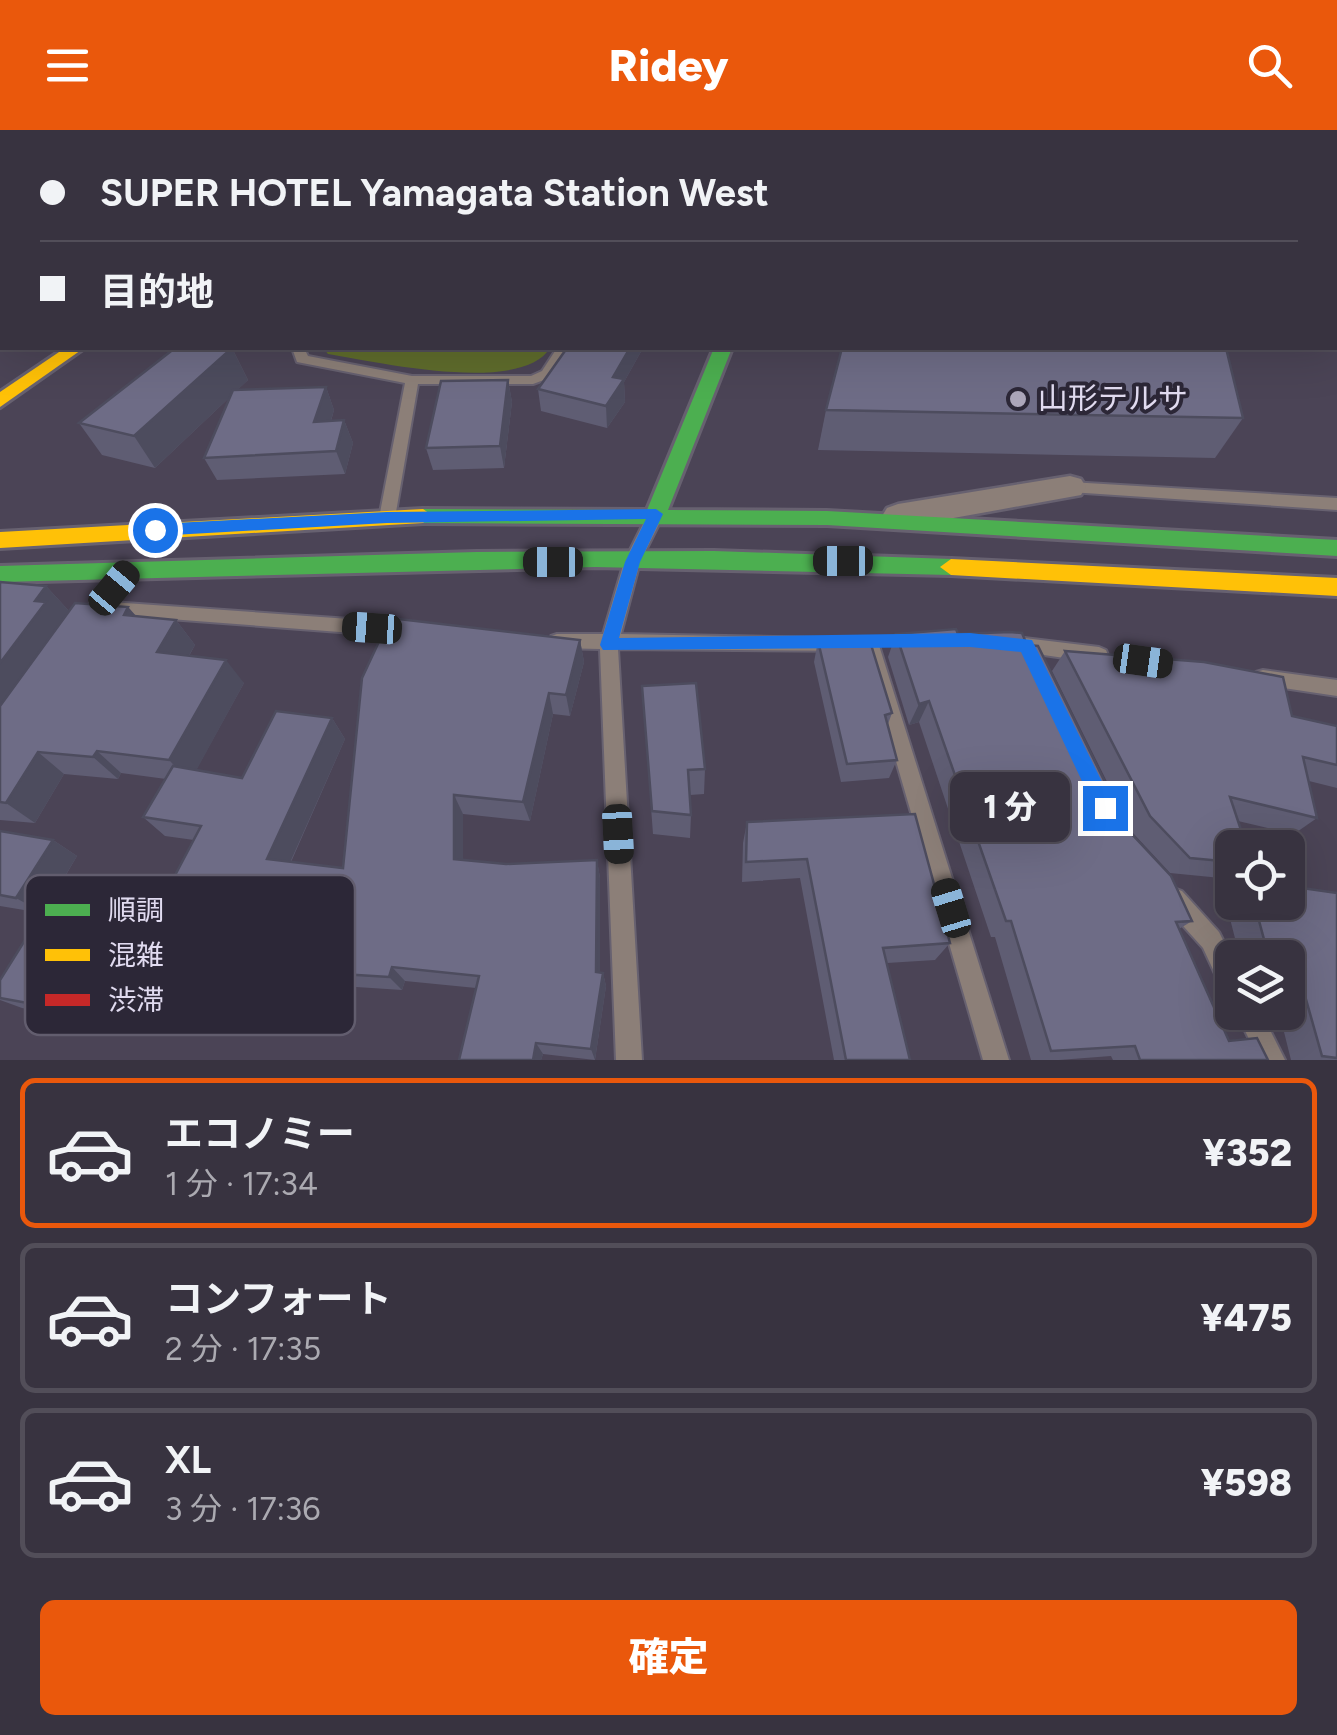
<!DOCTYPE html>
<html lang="ja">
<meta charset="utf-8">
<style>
body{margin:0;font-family:Figtree,"Noto Sans JP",sans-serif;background:#3f3b47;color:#f1f3f6;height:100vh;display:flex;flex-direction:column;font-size:38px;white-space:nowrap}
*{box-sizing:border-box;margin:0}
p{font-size:32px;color:#abaab1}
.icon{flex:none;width:55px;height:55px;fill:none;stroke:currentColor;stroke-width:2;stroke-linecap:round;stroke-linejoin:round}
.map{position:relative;height:930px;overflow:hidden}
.details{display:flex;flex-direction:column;background:#383340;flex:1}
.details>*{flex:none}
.banner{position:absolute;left:0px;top:0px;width:1338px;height:220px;box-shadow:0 10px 40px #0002,0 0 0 2px #524e59;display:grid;align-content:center;height:220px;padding:0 40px;background:#383340}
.controls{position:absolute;left:1215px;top:700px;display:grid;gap:20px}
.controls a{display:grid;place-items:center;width:90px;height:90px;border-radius:15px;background:#383340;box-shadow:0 10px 40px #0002,0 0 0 2px #524e59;font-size:50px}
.end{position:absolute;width:45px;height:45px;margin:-22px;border:12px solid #1a73e8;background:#fff;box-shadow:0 0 0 5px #fff}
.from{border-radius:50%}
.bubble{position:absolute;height:70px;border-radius:15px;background:#383340;box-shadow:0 10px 40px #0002,0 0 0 2px #524e59;font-size:32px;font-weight:800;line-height:70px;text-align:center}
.car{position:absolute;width:30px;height:60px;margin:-30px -15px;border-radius:12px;box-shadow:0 0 8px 2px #0007;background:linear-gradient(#222 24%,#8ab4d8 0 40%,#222 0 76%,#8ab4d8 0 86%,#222 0)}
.banner b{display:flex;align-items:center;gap:35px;height:95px;font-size:38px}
.banner b+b{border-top:2px solid #524e59}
.banner i{width:25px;height:25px;background:#f1f3f6}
ul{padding:18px 0 0;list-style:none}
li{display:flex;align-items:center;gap:30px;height:150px;margin:0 20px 15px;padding:0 20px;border:5px solid #524e59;border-radius:15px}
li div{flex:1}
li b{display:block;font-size:38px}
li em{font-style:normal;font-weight:800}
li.selected{border-color:#ea580c}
li>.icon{width:90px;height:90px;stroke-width:1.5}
.cta{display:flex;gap:20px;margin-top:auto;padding:20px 40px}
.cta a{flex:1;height:115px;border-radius:15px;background:#ea580c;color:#fff;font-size:40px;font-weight:800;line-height:115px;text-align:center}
header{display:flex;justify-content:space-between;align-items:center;height:130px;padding:0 40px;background:#ea580c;color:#fff;font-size:45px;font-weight:800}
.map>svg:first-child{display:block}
</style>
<header><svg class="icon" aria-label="menu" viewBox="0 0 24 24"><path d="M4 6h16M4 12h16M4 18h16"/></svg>Ridey<svg class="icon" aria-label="search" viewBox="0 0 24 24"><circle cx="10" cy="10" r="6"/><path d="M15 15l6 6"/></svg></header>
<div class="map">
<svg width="1337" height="930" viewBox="0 0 1337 930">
<rect width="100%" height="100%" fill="#4b4456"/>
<!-- green -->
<path fill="#5f6c2c" d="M323 218H550C521 265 377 232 328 224Z"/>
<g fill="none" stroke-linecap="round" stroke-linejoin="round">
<defs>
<g id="lane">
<rect x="1335" y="176" width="2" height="8"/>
<path d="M292 218H304L308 226 412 246H531L542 241 557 218H570L552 247 533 254H418L395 388 387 394 379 388 405 253 297 232Z"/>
<path d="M1070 352 1337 368V380L1070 362 1062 357Z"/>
<path d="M656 378 664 384 640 432 621 504 877 509 1009 930H983L864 521 618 519 642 930H616L600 519 557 518 551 516 548 511 551 506 557 504H603L624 432 650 380Z"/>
<path d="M128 435 137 441 111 472 406 493 412 495 415 500 412 505 406 507 90 483 87 478 90 473 122 436Z"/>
<path d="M1016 507 1099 517 1106 520 1108 525 1106 530 1099 533 1016 521 1010 519 1007 514 1010 509Z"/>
<path d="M1263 540 1337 550V566L1256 554 1254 548 1256 542Z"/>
<path d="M1174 758 1182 761 1219 802 1232 828V864L1223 861 1203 818 1166 777 1163 769 1166 761Z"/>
<path d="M1236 882H1261L1285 930H1259Z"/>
</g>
<g id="street">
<path d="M763 0H802L804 2H765Z"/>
<path d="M1070 346 1081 349 1086 357 1081 365 898 398 887 394 882 386 887 378 898 374Z"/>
</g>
<g id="fast">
<path d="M714 218H732L668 380 827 381 1337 410V426L827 395 423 393 413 386 423 379 647 380Z"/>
<path d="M714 421 951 429 962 437 951 445 595 437 0 452V436L476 422Z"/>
</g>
<g id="slow">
<path d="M65 218H84L0 277V262Z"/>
<path d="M423 379 433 386 423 393 0 418V402Z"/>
<path d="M951 429 1337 448V466L951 445 940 437Z"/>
</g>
<path id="jam" d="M825 2 828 0"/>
</defs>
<!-- lane casing -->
<use href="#lane" stroke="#676170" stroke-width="4"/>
<!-- street casing -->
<use href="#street" stroke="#676170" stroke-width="5"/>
<!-- fast casing -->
<use href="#fast" stroke="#676170" stroke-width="6"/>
<!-- slow casing -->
<use href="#slow" stroke="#676170" stroke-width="6"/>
<!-- jam casing -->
<use href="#jam" stroke="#676170" stroke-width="28"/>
<!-- lane -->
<use href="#lane" fill="#8c7f78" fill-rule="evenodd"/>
<!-- street -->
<use href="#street" fill="#8c7f78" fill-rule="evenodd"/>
<!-- fast -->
<use href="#fast" fill="#4caf50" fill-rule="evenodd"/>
<!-- slow -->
<use href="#slow" fill="#ffc107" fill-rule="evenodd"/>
<!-- jam -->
<use href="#jam" stroke="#c62828" stroke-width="22"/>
</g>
<!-- wall -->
<g fill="#5f5d73">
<path d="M232 218 248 250 237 260 326 257 334 280 331 291 344 290 353 313 345 344 217 350 204 328 231 266 155 338 102 325 79 293Z"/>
<path d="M567 218H643L624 252 625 272 607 298 541 281 538 259Z"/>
<path d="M508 250 512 272 504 338 433 340 426 318Z"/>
<path d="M826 280 1243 288 1215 328 818 320Z"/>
<path d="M0 452 46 456 69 481 128 477 136 486 176 490 195 515 189 526 244 553 196 640 242 648 332 588 345 609 291 732 343 738 580 510 584 532 570 586 553 584 530 691 463 684V730L506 734 597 730 600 748V842L603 843 606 856 595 930 543 924 541 930H459L476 858 405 851 402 860 341 856 325 843 332 820 237 808 205 898 95 892 22 878 0 870V850L42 783 0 776V701L53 710 77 726 53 767 154 785 194 710 165 706 143 687 166 649 121 643 118 649 64 644 35 693 0 690Z"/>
<path d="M896 504H958L1027 515 1129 701 1192 791 1179 799 1229 911 1268 930H1113L1111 926 1059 930H1031L995 807H991L919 592 909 595 888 527Z"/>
<path d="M818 511 892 583 888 594 897 630 889 648 841 652 814 532Z"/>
<path d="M1065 521 1292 586 1337 596V658L1309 651 1317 688 1294 704 1238 691 1232 718V748L1231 749 1170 743 1132 702 1052 541Z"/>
<path d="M642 556 705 639 704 664 690 665 691 685 690 708 653 704Z"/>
<path d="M747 692 950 813 935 830 887 833 910 930H834L800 748 742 752 743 713Z"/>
<path d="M1232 760V772H1288L1337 763V930H1291L1279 882H1288V828H1240L1224 765Z"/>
</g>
<!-- shaded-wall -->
<g fill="#4d4c5e">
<path d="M223 0H251L248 2H220Z"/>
<path d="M555 0H569V2H553Z"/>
<path d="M0 160 2 163V182L0 184Z"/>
<path d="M232 218 248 250 155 338 134 306Z"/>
<path d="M630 218H643L624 252 625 272 607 298 606 276 613 247Z"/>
<path d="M508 250 512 272 504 338 500 316Z"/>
<path d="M326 257 334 280 324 314 314 292Z"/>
<path d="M344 290 353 313 345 344 336 321Z"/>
<path d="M46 456 69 481 0 594V533L35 471Z"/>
<path d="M128 477 149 501 124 485Z"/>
<path d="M176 490 195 515 177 546 157 522Z"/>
<path d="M580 510 584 532 570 586 566 565Z"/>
<path d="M226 530 244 553 190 652 169 630Z"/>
<path d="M549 563 553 584 530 691 523 672Z"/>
<path d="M929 571 919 592 909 595 919 574Z"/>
<path d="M332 588 345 609 284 746 267 729Z"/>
<path d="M97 621 121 643 118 649 93 627Z"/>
<path d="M38 622 64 644 35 693 6 673Z"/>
<path d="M454 665 463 684V746L454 729Z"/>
<path d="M53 710 77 726 43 783 16 768Z"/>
<path d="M597 730 600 748V856L596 842Z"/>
<path d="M217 792 237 808 205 898 182 886Z"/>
<path d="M392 837 405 851 402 860 389 847Z"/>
<path d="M603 843 606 856 595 930 591 919Z"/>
<path d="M536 913 543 924 541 930H533Z"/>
</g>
<!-- building -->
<g fill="#6e6c86" stroke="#4d4c5e" stroke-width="2.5">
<path d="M74 0H223L220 2H70Z"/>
<path d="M384 0H555L553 2H380Z"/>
<path d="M644 0H686L685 2H642Z"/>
<path d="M972 0H1274L1275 2H972Z"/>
<path d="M0 8H2V157H0V36L2 35H0Z"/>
<path d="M175 218H232L134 306 79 293Z"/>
<path d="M567 218H630L613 247 624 249 606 276 538 259Z"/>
<path d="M842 218H1226L1243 288 826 280Z"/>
<path d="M508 250 500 316 426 318 441 251Z"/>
<path d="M326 257 314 292 344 290 336 321 204 328 233 260Z"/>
<path d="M0 452 46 456 35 471 46 472 0 533Z"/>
<path d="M75 473 128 477 124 485 176 490 157 522 226 530 169 630 97 621 93 627 38 622 6 673 0 672V576Z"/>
<path d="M390 488 580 510 566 565 549 563 523 672 454 665V729L506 734 597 730 596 842 603 843 591 919 536 913 533 930H459L479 846 392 837 389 847 325 843 335 807 217 792 182 886 66 880 0 868V850L52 767 154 785 201 696 143 687 173 636 242 648 276 581 332 588 267 729 343 738 362 548Z"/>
<path d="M956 499 958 504 1010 502 1022 503 1027 515 1038 516 1129 701 1171 746 1192 791 1176 792 1229 911 1257 908 1268 930H1140L1135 916 1051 921 1011 791H1006L929 571 919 574 896 504Z"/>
<path d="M869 508 892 583 885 585 897 630 847 634 818 511Z"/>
<path d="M1065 521 1204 532 1283 547 1292 586 1337 596V635L1303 627 1317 688 1230 667 1247 718H1232V732L1190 728 1150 686Z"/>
<path d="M696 553 705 639 688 640 691 685 652 681 642 556Z"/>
<path d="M915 684 950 813 883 818 910 930H846L807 729 746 732 747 692Z"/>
<path d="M0 701 53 710 16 768 0 765Z"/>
<path d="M1288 756 1337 763V928L1322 926 1296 834 1288 832V828H1269L1254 772H1288Z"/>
</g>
<!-- route -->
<path fill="#1a73e8" d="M656 379 663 384 640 432 619 508 970 503 1032 510 1112 672V685H1098L1021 522 970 517 603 520 600 515 625 432 646 389 387 393 155 406 147 400 155 394 387 382Z"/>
<!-- markers -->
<circle fill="#aca6ba" stroke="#2c2737" stroke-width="4" cx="1018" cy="269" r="10"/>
<g text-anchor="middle" stroke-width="8" stroke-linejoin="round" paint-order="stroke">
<!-- poi labels -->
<g font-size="30" fill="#e1dbf0" stroke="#2c2737" text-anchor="start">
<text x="1038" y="279">山形テルサ</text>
</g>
</g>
<!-- legend -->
<rect x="25" y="745" width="330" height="160" rx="15" fill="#2c2737" stroke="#625d6e" stroke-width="2.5"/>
<rect x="45" y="774" width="45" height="12" fill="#4caf50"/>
<rect x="45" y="819" width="45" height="12" fill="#ffc107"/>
<rect x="45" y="864" width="45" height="12" fill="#c62828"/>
<g font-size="28" fill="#e1dbf0">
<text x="108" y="790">順調</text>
<text x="108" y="835">混雑</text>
<text x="108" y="880">渋滞</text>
</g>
</svg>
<div class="controls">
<a><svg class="icon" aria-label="locate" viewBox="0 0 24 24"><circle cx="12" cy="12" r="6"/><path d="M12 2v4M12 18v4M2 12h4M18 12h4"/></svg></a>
<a><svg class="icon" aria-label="layers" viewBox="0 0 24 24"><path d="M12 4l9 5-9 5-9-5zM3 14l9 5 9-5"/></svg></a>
</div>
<i class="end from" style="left:155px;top:400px"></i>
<i class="end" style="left:1105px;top:678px"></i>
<div class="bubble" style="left:950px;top:642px;width:120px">1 分</div>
<i class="car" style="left:843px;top:431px;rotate:270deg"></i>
<i class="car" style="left:553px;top:432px;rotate:270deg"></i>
<i class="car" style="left:114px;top:458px;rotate:40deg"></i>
<i class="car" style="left:372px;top:498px;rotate:274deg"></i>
<i class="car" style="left:1143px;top:531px;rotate:98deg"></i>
<i class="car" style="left:618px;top:704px;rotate:177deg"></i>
<i class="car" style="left:951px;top:778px;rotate:343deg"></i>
<div class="banner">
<b><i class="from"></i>SUPER HOTEL Yamagata Station West</b>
<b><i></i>目的地</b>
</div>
</div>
<section class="details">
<ul>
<li class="selected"><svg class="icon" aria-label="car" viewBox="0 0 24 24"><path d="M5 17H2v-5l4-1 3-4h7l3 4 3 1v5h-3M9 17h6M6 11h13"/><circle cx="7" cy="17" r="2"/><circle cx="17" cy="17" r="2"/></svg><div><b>エコノミー</b><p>1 分 · 17:34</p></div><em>¥352</em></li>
<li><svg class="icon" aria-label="car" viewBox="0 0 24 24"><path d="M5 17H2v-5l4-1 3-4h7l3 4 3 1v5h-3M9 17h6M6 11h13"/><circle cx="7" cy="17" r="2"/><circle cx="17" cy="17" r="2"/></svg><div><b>コンフォート</b><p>2 分 · 17:35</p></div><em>¥475</em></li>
<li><svg class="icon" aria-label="car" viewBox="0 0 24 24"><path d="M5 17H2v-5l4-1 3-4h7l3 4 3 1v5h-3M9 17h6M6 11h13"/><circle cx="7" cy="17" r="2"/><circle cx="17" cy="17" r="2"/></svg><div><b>XL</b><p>3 分 · 17:36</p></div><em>¥598</em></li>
</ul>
<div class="cta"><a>確定</a></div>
</section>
